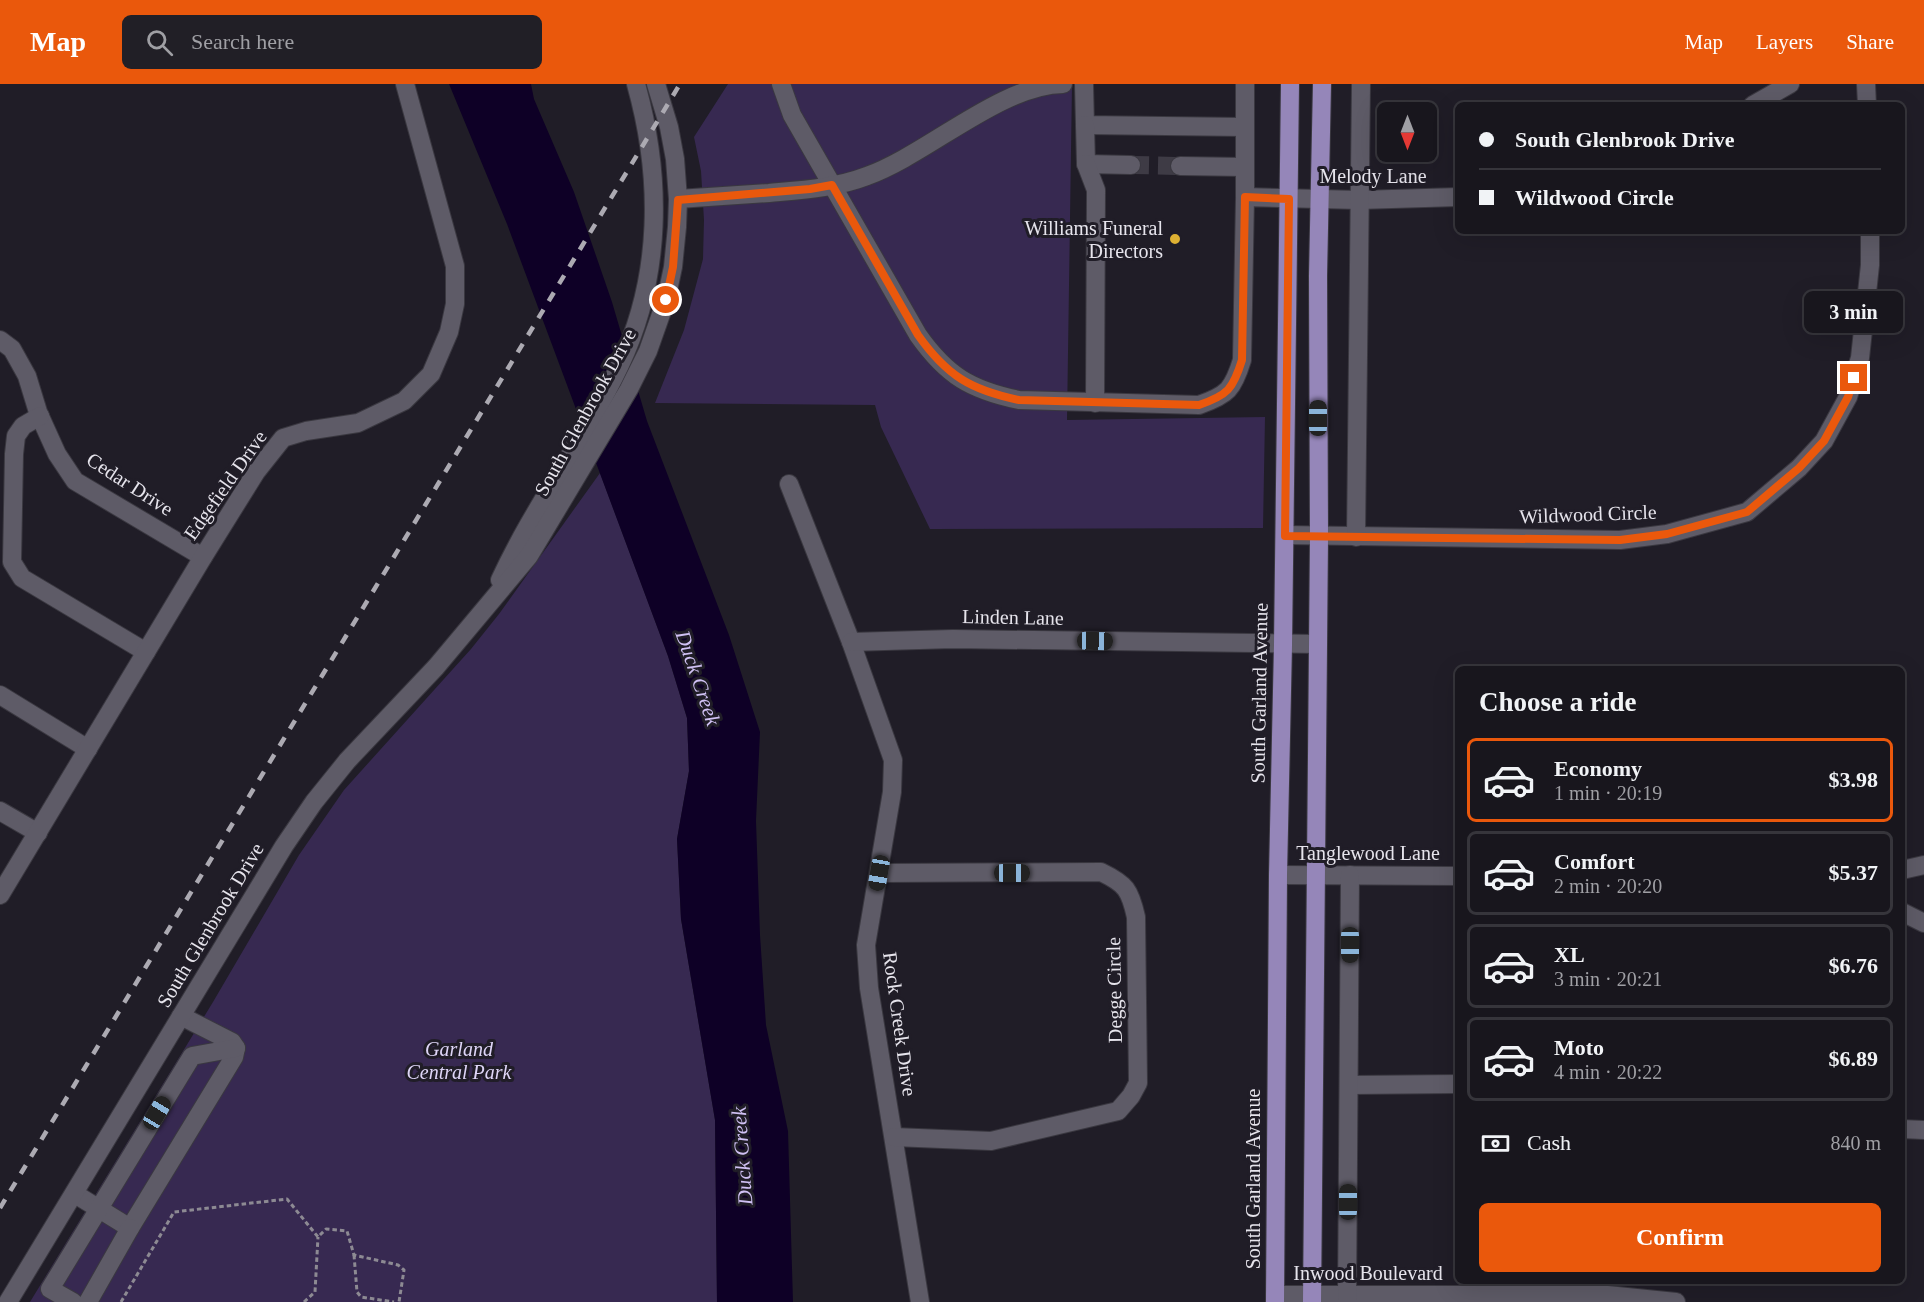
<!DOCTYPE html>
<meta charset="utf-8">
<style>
body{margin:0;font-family:"Times New Roman",serif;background:#211f26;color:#f1f3f6;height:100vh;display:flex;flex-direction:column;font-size:22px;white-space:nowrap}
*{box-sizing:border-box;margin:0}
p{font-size:20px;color:#9f9fa4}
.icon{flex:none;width:33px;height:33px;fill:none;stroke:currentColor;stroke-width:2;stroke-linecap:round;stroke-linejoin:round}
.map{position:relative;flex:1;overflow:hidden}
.sheet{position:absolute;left:1455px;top:582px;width:450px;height:618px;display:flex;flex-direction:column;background:#18161d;border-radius:9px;box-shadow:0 6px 24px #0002,0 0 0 2px #36353b}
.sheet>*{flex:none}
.guide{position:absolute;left:1455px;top:18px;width:450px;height:132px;border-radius:9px;box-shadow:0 6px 24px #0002,0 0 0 2px #36353b;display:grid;align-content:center;height:132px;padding:0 24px;background:#18161d}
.needle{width:39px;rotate:180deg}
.fabs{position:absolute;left:1377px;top:18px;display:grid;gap:12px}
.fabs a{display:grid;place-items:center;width:60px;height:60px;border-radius:9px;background:#18161d;box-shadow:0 6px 24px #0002,0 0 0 2px #36353b;font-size:30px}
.end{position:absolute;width:27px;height:27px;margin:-14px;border:8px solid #ea580c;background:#fff;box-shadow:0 0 0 3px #fff}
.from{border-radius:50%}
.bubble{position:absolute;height:42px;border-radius:9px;background:#18161d;box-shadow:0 6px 24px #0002,0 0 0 2px #36353b;font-size:20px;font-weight:800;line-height:42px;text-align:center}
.car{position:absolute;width:18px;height:36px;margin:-18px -9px;border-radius:8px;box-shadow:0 0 4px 2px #0007;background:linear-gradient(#222 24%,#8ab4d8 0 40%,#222 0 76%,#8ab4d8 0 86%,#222 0)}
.guide b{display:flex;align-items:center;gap:21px;height:57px;font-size:22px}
.guide b+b{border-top:2px solid #36353b}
.guide i{width:15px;height:15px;background:#f1f3f6}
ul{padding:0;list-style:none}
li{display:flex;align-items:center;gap:18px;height:84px;margin:0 12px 9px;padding:0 12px;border:3px solid #36353b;border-radius:9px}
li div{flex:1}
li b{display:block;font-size:22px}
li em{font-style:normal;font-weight:800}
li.on{border-color:#ea580c}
li>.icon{width:54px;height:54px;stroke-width:1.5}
h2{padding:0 24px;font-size:27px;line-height:72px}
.pay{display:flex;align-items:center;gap:15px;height:66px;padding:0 24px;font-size:22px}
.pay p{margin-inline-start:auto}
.cta{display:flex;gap:12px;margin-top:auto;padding:12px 24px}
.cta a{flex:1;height:69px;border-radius:9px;background:#ea580c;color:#fff;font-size:24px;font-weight:800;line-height:69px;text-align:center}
header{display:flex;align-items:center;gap:36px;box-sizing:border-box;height:84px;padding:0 30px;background:#ea580c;color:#fff}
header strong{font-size:28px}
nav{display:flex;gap:33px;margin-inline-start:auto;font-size:21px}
.search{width:420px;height:54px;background:#211f26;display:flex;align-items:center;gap:15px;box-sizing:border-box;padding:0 21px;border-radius:9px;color:#9f9fa4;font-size:22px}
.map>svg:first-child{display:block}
</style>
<header>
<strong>Map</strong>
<div class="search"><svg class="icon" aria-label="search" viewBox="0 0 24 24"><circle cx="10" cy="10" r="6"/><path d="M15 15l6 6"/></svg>Search here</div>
<nav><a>Map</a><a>Layers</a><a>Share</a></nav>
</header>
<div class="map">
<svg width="1924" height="1218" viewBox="0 0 1924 1218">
<rect width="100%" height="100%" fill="#201d27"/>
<!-- green -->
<g fill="#372951">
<path d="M728 0H1072L1067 336 1265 333 1263 444 930 445 881 343 875 321 655 319 684 246 703 175 704 136 701 87 694 53Z"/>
<path d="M600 389 668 572 687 634 689 687 677 755 681 835 715 1036 717 1218H30L213 918 299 771 344 706 471 565 499 530Z"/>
</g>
<!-- water -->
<path fill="#0e0026" d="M449 0H531L534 15 574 108 612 218 647 337 729 551 760 648 756 737 760 851 766 941 788 1047 793 1218H717L715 1036 681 835 677 755 689 687 687 634 668 572 507 140Z"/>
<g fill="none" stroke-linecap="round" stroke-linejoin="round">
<!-- minor-tunnel -->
<path stroke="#3e3b45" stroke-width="18" stroke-dasharray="18 9" stroke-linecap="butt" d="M1131 81 1180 82"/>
<defs>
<g id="minor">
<path d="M781 0 792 31 918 251C947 292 971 306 1019 316L1199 321C1228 311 1233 305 1242 276L1245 113 1359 116 1458 113"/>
<path d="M1084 0 1085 41 1244 43"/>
<path d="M1866 0 1867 21"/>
<path d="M1753 21 1790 0"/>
<path d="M1085 41 1086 80 1131 81"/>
<path d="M1086 80 1096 106 1095 319"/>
<path d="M1180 82 1244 83"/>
<path d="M1245 113V0"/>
<path d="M678 115C708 113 738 111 769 109 801 106 836 104 867 92 928 70 1000 1 1063 0"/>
<path d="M0 256 12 265 27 292 38 328 57 370 75 397 203 473"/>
<path d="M40 332 23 342 16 352 14 370 12 478 22 494 146 568"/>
<path d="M789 400 851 558 893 676 892 708 866 861 869 904 920 1218"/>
<path d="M1285 451 1620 456 1667 450 1747 428 1799 384 1824 357 1848 313 1860 274 1870 181V147"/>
<path d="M1356 453 1361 0"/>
<path d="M500 496C534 422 585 355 620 281 662 192 662 93 636 0"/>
<path d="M851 558 953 555 1318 560"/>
<path d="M0 611 88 665"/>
<path d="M0 727 38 749"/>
<path d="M1902 786 1924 781"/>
<path d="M879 789 1101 788C1126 800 1130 806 1136 833L1138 999 1131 1012 1118 1027 991 1057 894 1053"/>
<path d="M1278 791 1458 792"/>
<path d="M0 811 203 473 256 388 283 354 306 347 358 339 404 317 431 290 449 248 455 220V182L405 0"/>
<path d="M1902 828 1924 839"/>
<path d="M1349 1001 1458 1000"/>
<path d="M1902 1045 1924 1046"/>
<path d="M75 1110 130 1144 234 973 236 964 232 958 181 932"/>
<path d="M1275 1211H1607L1676 1218"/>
<path d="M8 1218 284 762 314 718 347 677 436 583 529 472 629 305 648 267 666 216 673 183 677 143 678 115 675 75 669 43 656 0"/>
<path d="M73 1218 50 1205 192 972 236 964"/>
<path d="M88 1218 130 1144"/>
<path d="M1347 1218 1350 791"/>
</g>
<g id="major">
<path d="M1275 1218 1278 791 1283 561 1290 0"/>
<path d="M1312 1218 1319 453 1318 192 1322 0"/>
</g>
</defs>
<!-- minor casing -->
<use href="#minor" stroke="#3a3840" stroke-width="20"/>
<!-- major casing -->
<use href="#major" stroke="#3a3840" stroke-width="20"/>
<!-- path -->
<g stroke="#8d8a93" stroke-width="3" stroke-dasharray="4.5 3" stroke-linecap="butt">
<path d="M354 1171 357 1208 361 1213 394 1218"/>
<path d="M121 1218 174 1128 287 1115 318 1153 326 1145 347 1147 354 1171 398 1181 404 1186 399 1218"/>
<path d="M304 1218 315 1208 318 1153"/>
</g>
<!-- minor -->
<use href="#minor" stroke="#5e5b67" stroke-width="18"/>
<!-- major -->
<use href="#major" stroke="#9586b9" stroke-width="18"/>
<!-- rail -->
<path stroke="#acaab2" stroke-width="4.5" stroke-dasharray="10 10" stroke-linecap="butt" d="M0 1124 680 0"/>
</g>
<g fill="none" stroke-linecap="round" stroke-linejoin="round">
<!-- route -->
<path stroke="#ea580c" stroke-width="8" d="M666 216 673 183 678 116 810 105 832 101 918 251C947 292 971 306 1019 316L1199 321C1228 311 1233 305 1242 276L1245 113 1289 115 1285 452 1620 456 1667 450 1747 428 1799 384 1824 357 1848 313 1854 294"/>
</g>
<!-- markers -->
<circle fill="#deb133" stroke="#201d27" stroke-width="2" cx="1175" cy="155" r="6"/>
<g text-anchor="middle" stroke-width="6" stroke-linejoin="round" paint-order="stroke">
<!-- street labels -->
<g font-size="20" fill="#e6e4ec" stroke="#201d27">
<text x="1373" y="99">Melody Lane</text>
<text transform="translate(585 328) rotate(-61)" y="7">South Glenbrook Drive</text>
<text transform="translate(130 400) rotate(33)" y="7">Cedar Drive</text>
<text transform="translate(225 401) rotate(-55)" y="7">Edgefield Drive</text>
<text transform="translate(1588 430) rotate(-2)" y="7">Wildwood Circle</text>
<text transform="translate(1013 533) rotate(1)" y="7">Linden Lane</text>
<text transform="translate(1259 609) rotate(-89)" y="7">South Garland Avenue</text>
<text x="1368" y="776">Tanglewood Lane</text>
<text transform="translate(210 841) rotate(-59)" y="7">South Glenbrook Drive</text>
<text transform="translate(1114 906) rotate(-91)" y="7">Degge Circle</text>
<text transform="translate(900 940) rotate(82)" y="7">Rock Creek Drive</text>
<text transform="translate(1253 1095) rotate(-90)" y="7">South Garland Avenue</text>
<text x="1368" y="1196">Inwood Boulevard</text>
</g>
<!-- poi labels -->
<g font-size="20" fill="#e6e4ec" stroke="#201d27" text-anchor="end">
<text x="1163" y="151">Williams Funeral<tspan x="1163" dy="23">Directors</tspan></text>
</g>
<!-- park labels -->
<g font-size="20" font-style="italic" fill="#ded5f7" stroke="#201d27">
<text x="459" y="972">Garland<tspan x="459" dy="23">Central Park</tspan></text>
</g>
<!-- water labels -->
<g font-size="21" font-style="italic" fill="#d0c1f4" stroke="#201d27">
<text transform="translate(698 594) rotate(71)" y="7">Duck Creek</text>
<text transform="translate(742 1072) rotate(-94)" y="7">Duck Creek</text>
</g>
</g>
</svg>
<div class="fabs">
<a><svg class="needle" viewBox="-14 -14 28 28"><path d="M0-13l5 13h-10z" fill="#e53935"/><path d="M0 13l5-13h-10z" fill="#9f9fa4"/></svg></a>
</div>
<i class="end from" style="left:666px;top:216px"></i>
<i class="end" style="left:1854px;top:294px"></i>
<div class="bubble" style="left:1804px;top:207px;width:99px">3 min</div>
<i class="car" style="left:1318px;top:334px;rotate:0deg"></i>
<i class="car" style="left:1095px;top:557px;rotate:91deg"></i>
<i class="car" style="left:879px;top:789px;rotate:190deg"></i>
<i class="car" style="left:1012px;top:789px;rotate:90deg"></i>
<i class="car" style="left:1350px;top:861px;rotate:180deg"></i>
<i class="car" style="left:157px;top:1029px;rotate:31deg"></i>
<i class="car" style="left:1348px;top:1118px;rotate:0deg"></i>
<div class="guide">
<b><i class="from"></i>South Glenbrook Drive</b>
<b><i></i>Wildwood Circle</b>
</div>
<section class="sheet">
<h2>Choose a ride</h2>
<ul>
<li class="on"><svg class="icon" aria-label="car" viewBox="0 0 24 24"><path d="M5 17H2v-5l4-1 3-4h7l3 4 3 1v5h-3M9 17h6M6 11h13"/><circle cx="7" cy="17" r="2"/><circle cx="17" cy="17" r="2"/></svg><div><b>Economy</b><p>1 min · 20:19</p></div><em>$3.98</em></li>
<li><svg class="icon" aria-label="car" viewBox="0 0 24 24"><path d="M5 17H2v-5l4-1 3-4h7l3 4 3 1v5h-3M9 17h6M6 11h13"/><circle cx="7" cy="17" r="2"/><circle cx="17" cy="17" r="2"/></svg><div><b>Comfort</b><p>2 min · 20:20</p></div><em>$5.37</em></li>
<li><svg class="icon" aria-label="car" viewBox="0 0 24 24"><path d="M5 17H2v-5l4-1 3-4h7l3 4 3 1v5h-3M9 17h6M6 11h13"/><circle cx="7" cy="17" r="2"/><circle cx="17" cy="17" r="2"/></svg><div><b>XL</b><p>3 min · 20:21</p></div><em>$6.76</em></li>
<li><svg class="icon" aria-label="car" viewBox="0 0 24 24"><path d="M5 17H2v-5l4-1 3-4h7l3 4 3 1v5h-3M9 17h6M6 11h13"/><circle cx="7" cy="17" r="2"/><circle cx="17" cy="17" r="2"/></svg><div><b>Moto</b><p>4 min · 20:22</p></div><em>$6.89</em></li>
</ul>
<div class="pay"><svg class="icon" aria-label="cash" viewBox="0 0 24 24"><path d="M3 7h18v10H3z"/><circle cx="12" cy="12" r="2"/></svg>Cash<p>840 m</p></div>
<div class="cta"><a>Confirm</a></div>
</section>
</div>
